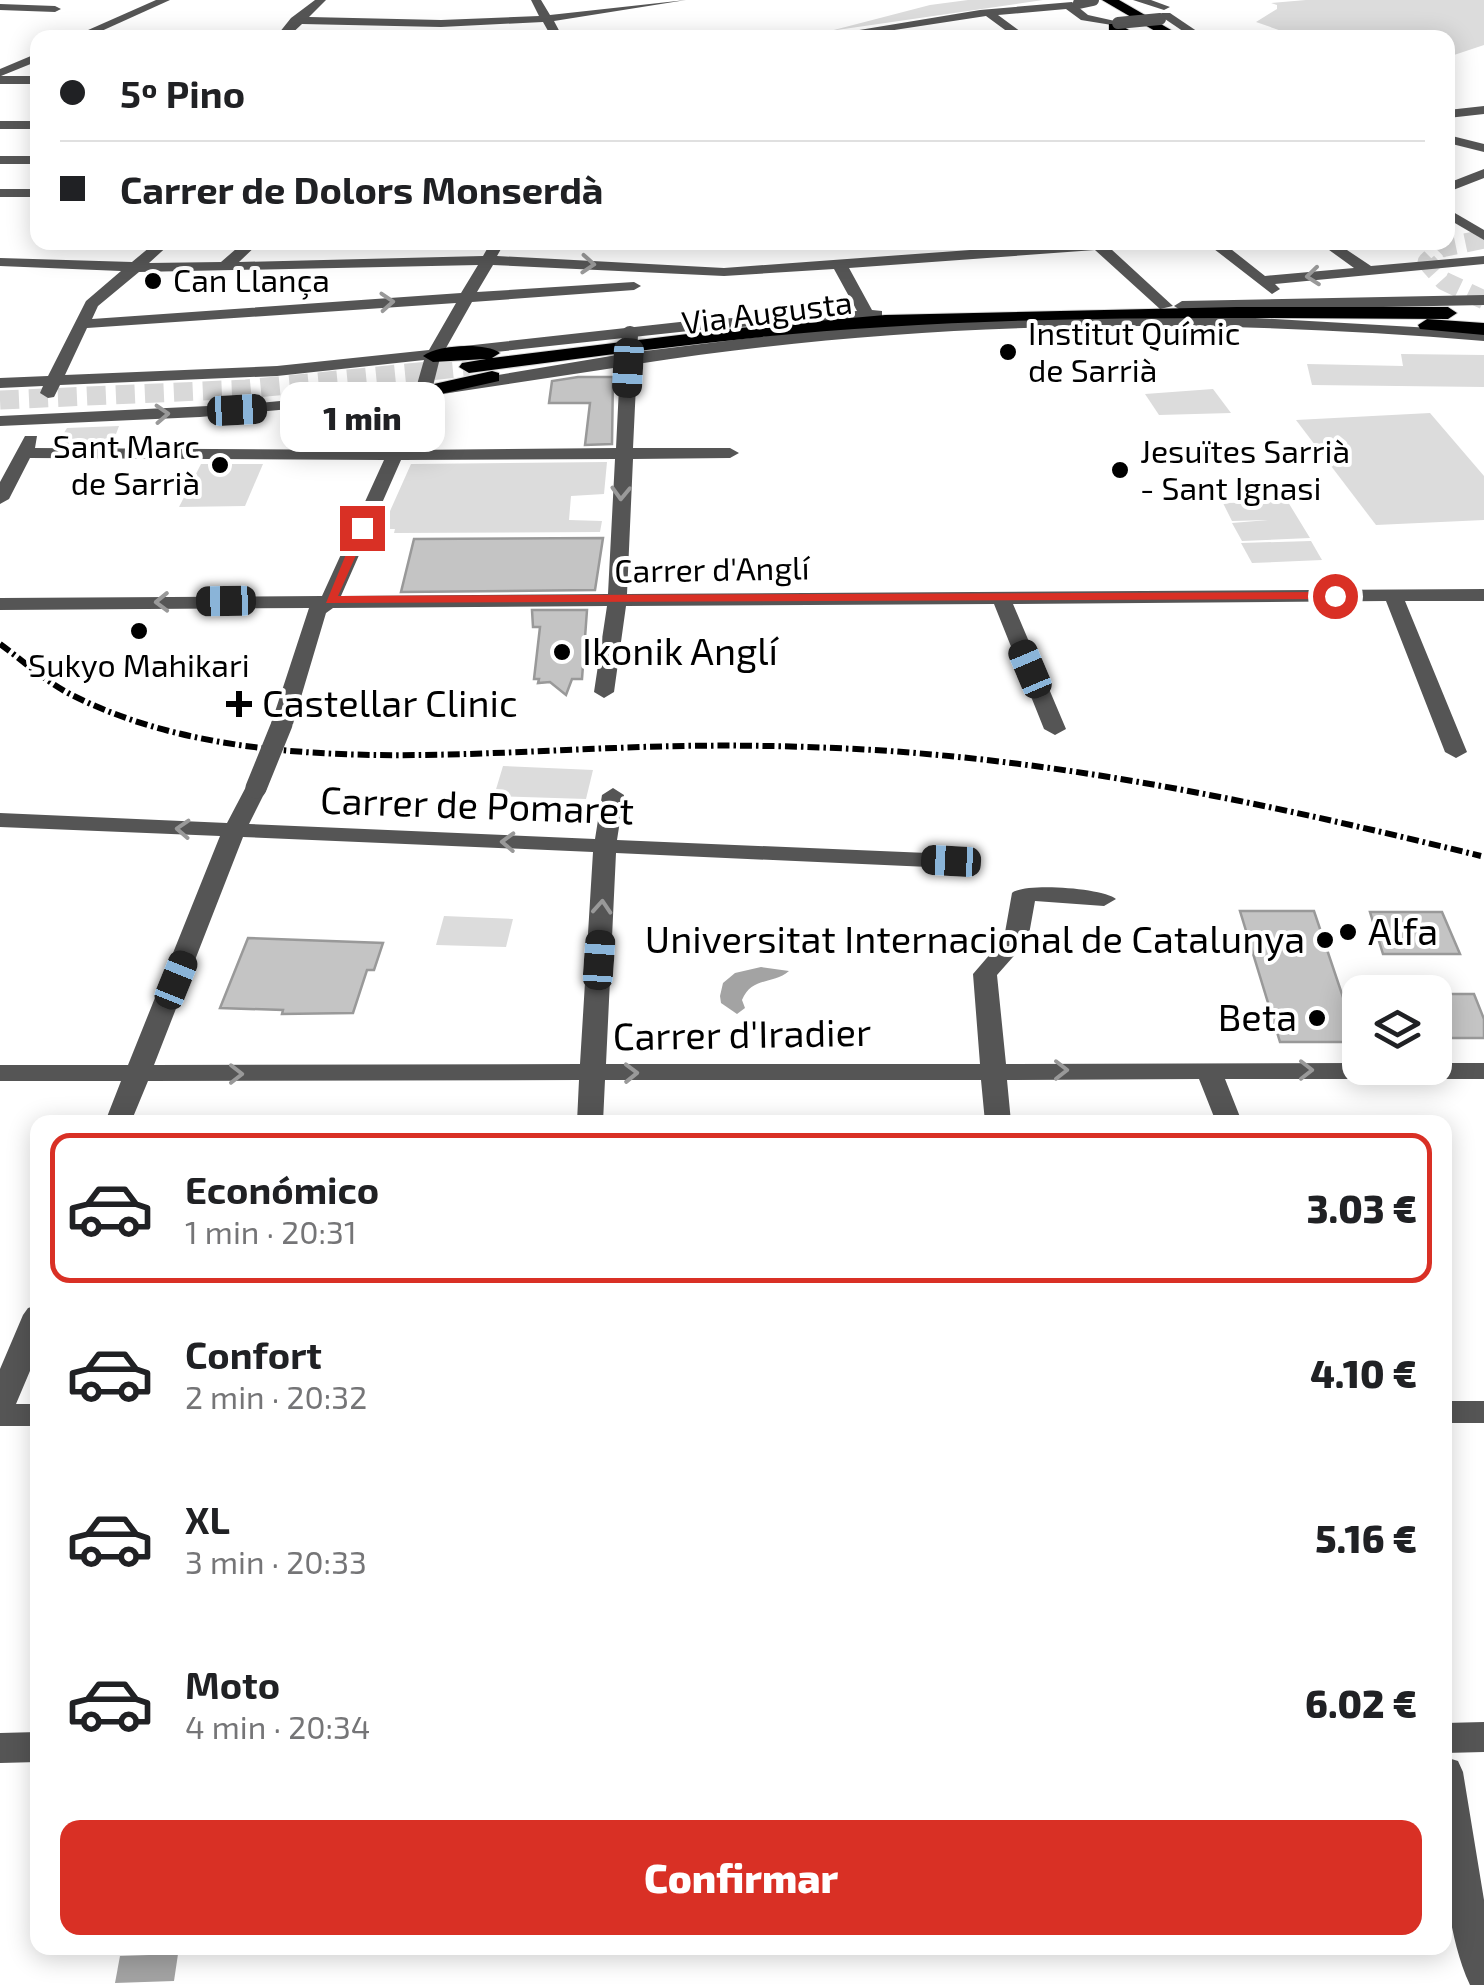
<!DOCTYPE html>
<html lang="es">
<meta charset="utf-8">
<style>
body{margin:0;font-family:"Exo 2",sans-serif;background:#f6f6f6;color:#202124;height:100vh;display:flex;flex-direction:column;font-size:38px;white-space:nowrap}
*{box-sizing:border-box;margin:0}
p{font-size:32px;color:#757577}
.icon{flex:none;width:55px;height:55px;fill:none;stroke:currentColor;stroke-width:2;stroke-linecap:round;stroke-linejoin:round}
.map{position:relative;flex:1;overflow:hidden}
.details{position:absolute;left:30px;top:1115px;width:1422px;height:840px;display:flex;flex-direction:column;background:#fff;border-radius:20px;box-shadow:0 5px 25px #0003}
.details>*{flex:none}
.hud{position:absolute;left:30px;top:30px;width:1425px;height:220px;border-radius:20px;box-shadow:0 5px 25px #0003;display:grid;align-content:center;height:220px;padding:0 30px;background:#fff}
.buttons{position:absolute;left:1342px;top:975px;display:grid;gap:20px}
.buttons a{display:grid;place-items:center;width:110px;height:110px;border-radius:20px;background:#fff;box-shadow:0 5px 25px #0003;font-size:50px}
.end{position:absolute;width:45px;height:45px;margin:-22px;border:12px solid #d93025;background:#fff;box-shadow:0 0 0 5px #fff}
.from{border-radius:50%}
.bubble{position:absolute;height:70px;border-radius:20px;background:#fff;box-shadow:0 5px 25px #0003;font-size:32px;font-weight:800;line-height:70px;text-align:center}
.car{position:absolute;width:30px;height:60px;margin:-30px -15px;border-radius:12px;box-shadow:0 0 8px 2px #0007;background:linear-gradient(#222 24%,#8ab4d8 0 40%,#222 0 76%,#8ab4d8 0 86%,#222 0)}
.hud b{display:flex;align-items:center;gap:35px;height:95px;font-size:38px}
.hud b+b{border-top:2px solid #e0e0e0}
.hud i{width:25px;height:25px;background:#202124}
ul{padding:18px 0 0;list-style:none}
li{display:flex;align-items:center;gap:30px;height:150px;margin:0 20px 15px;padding:0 10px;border:5px solid transparent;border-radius:20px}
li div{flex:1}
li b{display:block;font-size:38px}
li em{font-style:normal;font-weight:800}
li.current{border-color:#d93025}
li>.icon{width:90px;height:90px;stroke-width:1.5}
.cta{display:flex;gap:20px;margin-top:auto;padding:20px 30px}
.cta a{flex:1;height:115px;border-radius:20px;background:#d93025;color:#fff;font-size:40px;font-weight:800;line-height:115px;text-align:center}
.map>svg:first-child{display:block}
</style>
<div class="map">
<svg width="1484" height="1985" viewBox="0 0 1484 1985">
<rect width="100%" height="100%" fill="#fff"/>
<!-- green -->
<g fill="#dcdcdc">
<path d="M968 0H1043L830 31 930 5Z"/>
<path d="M1306 0H1484V45L1448 57V38L1299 37 1256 22 1277 9V5L1271 3Z"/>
<path d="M1401 354 1484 355V387L1312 385 1307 364 1403 366Z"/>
<path d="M1213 389 1231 413 1159 415 1145 394Z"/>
<path d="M1430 413 1484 476V520L1376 525 1296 420Z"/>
<path d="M119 426 110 450 54 449 67 428Z"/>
<path d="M607 462 604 494 571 496 569 520 602 521 600 532 394 533 395 529H382L411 464Z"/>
<path d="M201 464H263L245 506 179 507Z"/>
<path d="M1288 502 1310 538 1242 541 1232 523 1268 520 1232 521 1223 503Z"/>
<path d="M1311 541 1322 560 1252 563 1241 543Z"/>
<path d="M503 766 593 770 586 799 494 796Z"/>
<path d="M444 916 513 919 506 947 436 945Z"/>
</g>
<!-- water -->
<g fill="#a3a3a3">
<path d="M761 967 789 971C773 985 752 976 742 1000L745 1008 737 1014 721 1003 720 996 723 983 735 973Z"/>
<path d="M178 1954 174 1981 115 1983 120 1956Z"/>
</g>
<!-- building -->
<g fill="#c4c4c4" stroke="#999" stroke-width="2.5">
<path d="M578 377H613L612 444 585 445 590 403H549L552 381Z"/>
<path d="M603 538 595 590 401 592 414 539Z"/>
<path d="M532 610H587L582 679H572L566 695 550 682 538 683 539 679H534L540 627H533Z"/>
<path d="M1240 911H1314L1348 1012H1360V1042H1280Z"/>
<path d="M1370 912H1442L1460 954H1383Z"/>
<path d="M248 938 383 943 374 970H367L353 1013 282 1014 283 1010 220 1008Z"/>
<path d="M1435 994H1474L1484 1019V1038H1435Z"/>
</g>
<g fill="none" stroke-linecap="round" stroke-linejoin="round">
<!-- highway-tunnel -->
<g stroke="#d9d9d9" stroke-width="19" stroke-dasharray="19 10" stroke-linecap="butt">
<path d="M1484 239 1441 248 1427 262 1444 281 1484 300"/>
<path d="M0 400 246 389 469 367"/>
</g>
<defs>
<g id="highway">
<path d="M1102 0H1119L1185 38H1167Z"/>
<path d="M1109 24H1119L1142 38H1124L1109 30Z"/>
<path d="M1237 307H1448L1457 313 1448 319C1260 318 1072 315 885 327 746 335 607 355 469 373L459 367 462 363 486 359 433 362 423 356C437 345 485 342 500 353L492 358 728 329 885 315Z"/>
<path d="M1427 319 1484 323V335L1420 329 1418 325Z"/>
<path d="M492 371 499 373V381L423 398 413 392 416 388Z"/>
</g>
</defs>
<!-- highway casing -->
<use href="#highway" stroke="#dbdbdb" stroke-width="2"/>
<!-- minor -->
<g fill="#555" fill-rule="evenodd">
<path d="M156 0H170L86 38H70Z"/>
<path d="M315 0H326L309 17 441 20 539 16 531 0H541L550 15 686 0 554 21 563 38H552L543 22 441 27 302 24 287 38H275L291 18Z"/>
<path d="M1133 0H1151L1170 7 1164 10Z"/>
<path d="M1072 2 1088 15 1124 23 1118 26 1081 20 1066 9 998 15 1029 38H1016L986 16 842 38H811L980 10Z"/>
<path d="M0 4 55 6 61 9 55 12 0 10Z"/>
<path d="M1162 13H1170L1207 38H1193L1162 17Z"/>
<path d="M38 53V61L1 76H38V84H0V69Z"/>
<path d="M1484 106V114L1448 118V110Z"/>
<rect x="0" y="121" width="38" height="8"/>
<path d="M1448 135 1484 144V152L1448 143Z"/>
<rect x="0" y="156" width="38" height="8"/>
<path d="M1484 169V178L1448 192V183Z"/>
<rect x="0" y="189" width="38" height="8"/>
<path d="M1448 209 1484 230V240L1448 219Z"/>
<path d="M156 242H172L149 263 221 262 244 242H260L239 262 483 256 491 242H505L497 256 724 268 1079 242H1154L1111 249 1173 306 1160 309 1095 250 849 268 872 310 882 311V317L698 330 440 358 433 386 629 353 782 334 957 319 1221 316 1484 331V341C1200 317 919 320 637 364L633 448H730L739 453 730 458 633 459 627 594 1484 589V601H1405L1467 752 1456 758 1445 752 1386 601 1013 604 1066 729 1055 735 1044 729 994 604 626 606 614 692 604 698 594 692 607 606 333 608 326 613 293 724 282 730 275 728 271 724 309 608 0 610V598L322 596 384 460 30 458 9 499 0 504V482L25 436H37L35 448 388 450 412 398 200 417 0 426V416L250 404 416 388 424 360 277 376 60 385 54 397 48 398 40 393 43 386 0 388V378L48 376 86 301 121 271 0 266V258L132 262ZM478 265 461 293 92 319 98 306 139 272ZM493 265 724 276 834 269 857 311 698 320 446 348 472 302 634 290 641 286 634 282 477 292ZM456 303 429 350 277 366 65 375 87 328ZM620 367 616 448 406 450 429 396ZM615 459 608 594 341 596 401 460Z"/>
<path d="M1205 242H1222L1265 276 1354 268 1318 242H1335L1371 266 1484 256V264L1275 284 1280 289 1272 294Z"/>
<path d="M1484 295V305L1182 311 1174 306 1182 301Z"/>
<path d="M256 781 267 788 249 824 595 839 602 795 613 788 624 795 617 840 951 854 963 861 951 868 616 853 606 1064H980L973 974 1004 938 1012 893C1024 882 1104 888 1116 899L1104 906 1035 901 1028 940 997 975 1006 1064 1360 1063V1068H1435V1063H1484V1079H1225L1242 1122H1216L1199 1079 1007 1080 1011 1122H985L981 1080H605L603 1122H577L579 1080 148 1081 131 1122H105L121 1081H0V1065H128L220 836 0 827V813L227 823 248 783ZM243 837 593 852 580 1064 154 1065Z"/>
<path d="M38 1305V1352L16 1404H38V1426H0V1369L23 1315 28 1308Z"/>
<rect x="1445" y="1401" width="39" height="22"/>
<path d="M1484 1722V1752L1445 1753V1723Z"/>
<path d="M38 1732V1762L0 1763V1733Z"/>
<path d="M1445 1757 1458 1761 1463 1772 1484 1900V1985H1470C1438 1913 1445 1833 1445 1757Z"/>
</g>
<!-- highway -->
<use href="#highway" fill="#000" fill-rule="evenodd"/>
<!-- rail -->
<path stroke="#000" stroke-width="6" stroke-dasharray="12 4 2.5 4" stroke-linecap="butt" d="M0 644C22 660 44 680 68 693 228 776 442 754 615 748 707 744 798 745 889 751 1090 765 1286 808 1481 856"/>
<!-- minor-bridge-far2 -->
<g stroke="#555" stroke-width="12">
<path d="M1079 3 1093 0"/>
<path d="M1118 23 1160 19"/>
</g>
<!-- minor-bridge-far1 -->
<path stroke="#555" stroke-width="16" d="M629 358 630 334"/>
<!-- minor-bridge -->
<path stroke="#555" stroke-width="21" d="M256 788 282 724"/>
</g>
<!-- one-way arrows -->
<defs><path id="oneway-chevron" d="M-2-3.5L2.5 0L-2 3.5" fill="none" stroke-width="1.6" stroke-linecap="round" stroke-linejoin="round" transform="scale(2.5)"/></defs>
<g stroke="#999">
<use href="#oneway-chevron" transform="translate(588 264) rotate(4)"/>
<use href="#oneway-chevron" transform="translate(1313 276) rotate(174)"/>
<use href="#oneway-chevron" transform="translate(387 302) rotate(-4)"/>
<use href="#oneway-chevron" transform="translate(162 414) rotate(-3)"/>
<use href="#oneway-chevron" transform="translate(621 493) rotate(92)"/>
<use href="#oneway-chevron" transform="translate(162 602) rotate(179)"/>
<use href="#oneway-chevron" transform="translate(183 829) rotate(-177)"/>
<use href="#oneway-chevron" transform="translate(508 842) rotate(-178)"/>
<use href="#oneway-chevron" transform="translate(602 907) rotate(-86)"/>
<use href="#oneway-chevron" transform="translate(1061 1070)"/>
<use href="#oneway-chevron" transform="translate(1306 1070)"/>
<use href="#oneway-chevron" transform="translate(631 1073) rotate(-1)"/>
<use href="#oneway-chevron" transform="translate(236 1074)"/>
</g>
<!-- route -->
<path fill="#d93025" d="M358 525 368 528 338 596 1335 592 1342 596 1335 599 326 603Z"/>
<!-- markers -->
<g fill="#000" stroke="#fff" stroke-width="4">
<circle cx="153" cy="281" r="10"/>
<circle cx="1008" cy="352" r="10"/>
<circle cx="220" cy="465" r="10"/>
<circle cx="1120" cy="470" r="10"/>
<circle cx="139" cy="631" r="10"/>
<circle cx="562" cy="652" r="10"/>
<path d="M234 689h10v10h10v10h-10v10h-10v-10h-10v-10h10z"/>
<circle cx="1348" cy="932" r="10"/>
<circle cx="1325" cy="940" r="10"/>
<circle cx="1317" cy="1018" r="10"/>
</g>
<g text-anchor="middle" stroke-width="8" stroke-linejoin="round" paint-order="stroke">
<!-- far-poi labels -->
<g font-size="32" fill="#000" stroke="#fff" text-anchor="start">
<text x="173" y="292">Can Llança</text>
<text x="1028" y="345">Institut Químic<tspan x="1028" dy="37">de Sarrià</tspan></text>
<text x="200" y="458" text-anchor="end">Sant Marc<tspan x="200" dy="37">de Sarrià</tspan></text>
<text x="1140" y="463">Jesuïtes Sarrià<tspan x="1140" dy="37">- Sant Ignasi</tspan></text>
<text x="139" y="677" text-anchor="middle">Sukyo Mahikari</text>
</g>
<!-- far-street labels -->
<g font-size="32" fill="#000" stroke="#fff">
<text transform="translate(767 313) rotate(-7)" y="11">Via Augusta</text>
<text transform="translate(712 570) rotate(-1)" y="11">Carrer d'Anglí</text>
</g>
<!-- poi labels -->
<g font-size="38" fill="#000" stroke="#fff" text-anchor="start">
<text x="582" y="665">Ikonik Anglí</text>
<text x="262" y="717">Castellar Clinic</text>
<text x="1368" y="945">Alfa</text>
<text x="1305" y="953" text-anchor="end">Universitat Internacional de Catalunya</text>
<text x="1297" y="1031" text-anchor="end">Beta</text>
</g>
<!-- street labels -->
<g font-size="38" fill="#000" stroke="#fff">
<text transform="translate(477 806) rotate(2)" y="13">Carrer de Pomaret</text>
<text transform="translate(742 1035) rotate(-1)" y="13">Carrer d'Iradier</text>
</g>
</g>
</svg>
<div class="buttons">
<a><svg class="icon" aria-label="layers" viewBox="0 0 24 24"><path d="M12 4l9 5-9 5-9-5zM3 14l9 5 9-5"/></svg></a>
</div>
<i class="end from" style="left:1335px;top:596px"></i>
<i class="end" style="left:362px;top:528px"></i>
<div class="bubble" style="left:280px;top:382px;width:165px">1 min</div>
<i class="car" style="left:628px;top:368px;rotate:183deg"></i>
<i class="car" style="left:237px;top:410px;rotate:87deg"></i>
<i class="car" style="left:226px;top:601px;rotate:269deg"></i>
<i class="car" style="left:1030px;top:669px;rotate:337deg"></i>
<i class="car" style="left:951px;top:861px;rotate:273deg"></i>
<i class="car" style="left:599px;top:960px;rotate:4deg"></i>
<i class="car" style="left:176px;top:980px;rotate:22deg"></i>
<div class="hud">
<b><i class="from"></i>5º Pino</b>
<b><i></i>Carrer de Dolors Monserdà</b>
</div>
<section class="details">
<ul>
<li class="current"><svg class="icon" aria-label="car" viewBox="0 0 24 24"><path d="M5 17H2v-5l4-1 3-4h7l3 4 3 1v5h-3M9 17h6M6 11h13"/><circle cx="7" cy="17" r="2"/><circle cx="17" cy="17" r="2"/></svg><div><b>Económico</b><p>1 min · 20:31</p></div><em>3.03 €</em></li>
<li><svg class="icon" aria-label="car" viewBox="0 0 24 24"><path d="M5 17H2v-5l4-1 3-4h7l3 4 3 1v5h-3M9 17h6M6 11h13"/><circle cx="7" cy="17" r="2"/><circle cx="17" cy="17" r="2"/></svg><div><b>Confort</b><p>2 min · 20:32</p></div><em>4.10 €</em></li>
<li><svg class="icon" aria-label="car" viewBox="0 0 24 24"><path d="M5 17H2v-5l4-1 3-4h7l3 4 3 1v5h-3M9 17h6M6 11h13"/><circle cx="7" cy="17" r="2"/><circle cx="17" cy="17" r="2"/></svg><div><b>XL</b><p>3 min · 20:33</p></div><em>5.16 €</em></li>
<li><svg class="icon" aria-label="car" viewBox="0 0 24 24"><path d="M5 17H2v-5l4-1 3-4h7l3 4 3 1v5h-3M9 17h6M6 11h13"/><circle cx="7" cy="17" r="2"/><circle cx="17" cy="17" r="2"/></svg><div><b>Moto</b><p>4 min · 20:34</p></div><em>6.02 €</em></li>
</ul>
<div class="cta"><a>Confirmar</a></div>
</section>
</div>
